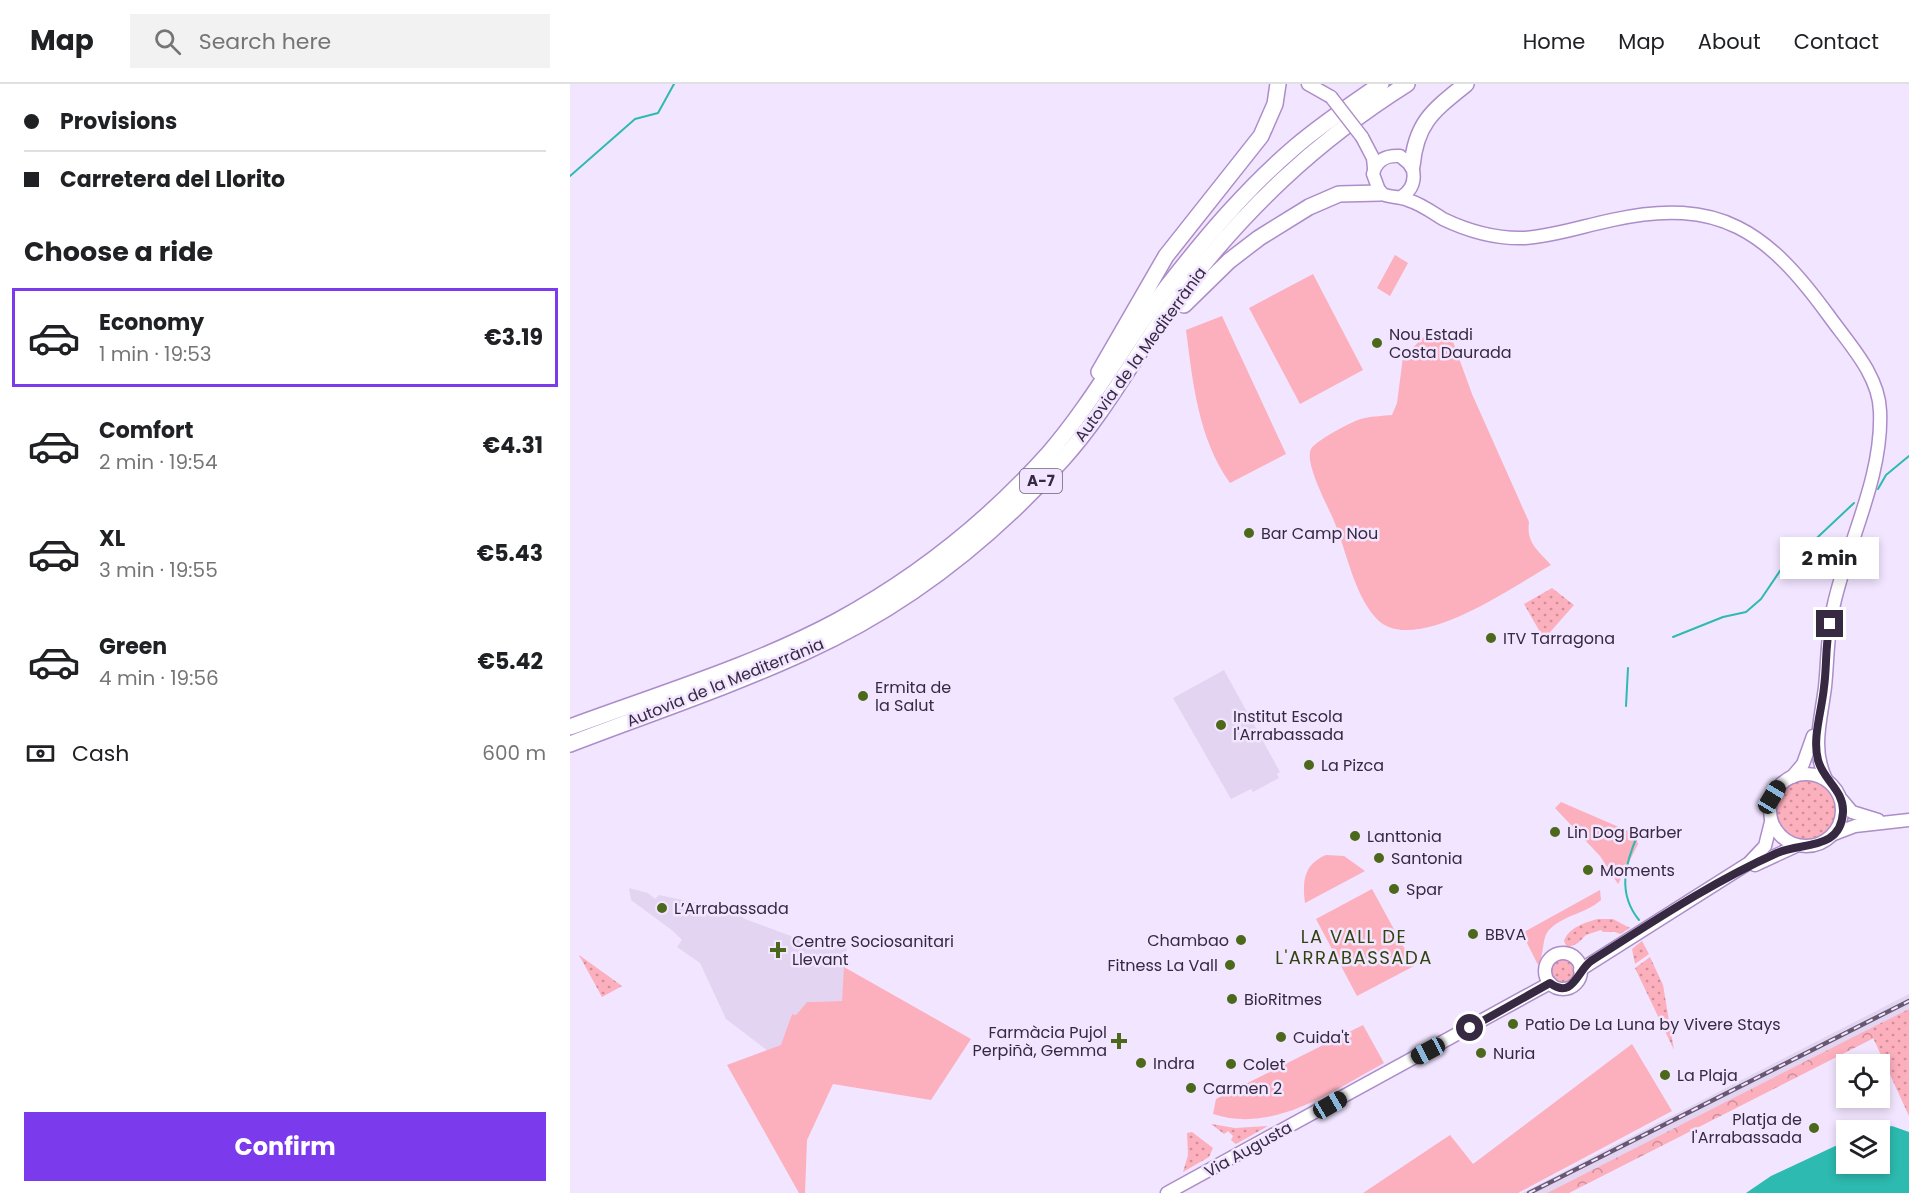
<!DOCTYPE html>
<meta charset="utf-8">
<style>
body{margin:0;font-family:Poppins,sans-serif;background:#f2f2f2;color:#202124;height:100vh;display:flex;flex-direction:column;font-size:22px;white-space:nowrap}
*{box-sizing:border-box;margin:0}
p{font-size:20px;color:#757577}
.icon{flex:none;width:33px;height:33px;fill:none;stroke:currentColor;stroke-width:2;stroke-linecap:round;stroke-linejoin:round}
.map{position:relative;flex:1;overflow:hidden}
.details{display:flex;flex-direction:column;background:#fff;width:570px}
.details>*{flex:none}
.guide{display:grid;align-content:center;height:132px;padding:0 24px;background:#fff}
.tools{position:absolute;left:1266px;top:970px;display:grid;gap:12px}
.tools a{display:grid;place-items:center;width:54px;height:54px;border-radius:0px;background:#fff;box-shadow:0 3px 9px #0003;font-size:30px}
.end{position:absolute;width:27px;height:27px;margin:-14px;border:8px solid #362941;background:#fff;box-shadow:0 0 0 3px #fff}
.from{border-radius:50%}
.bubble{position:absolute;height:42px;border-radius:0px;background:#fff;box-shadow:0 3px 9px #0003;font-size:20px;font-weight:700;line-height:42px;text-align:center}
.car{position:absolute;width:18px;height:36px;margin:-18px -9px;border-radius:8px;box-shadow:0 0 4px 2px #0007;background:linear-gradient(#222 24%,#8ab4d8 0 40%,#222 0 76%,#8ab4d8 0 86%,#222 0)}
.guide b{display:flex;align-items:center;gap:21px;height:57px;font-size:22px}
.guide b+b{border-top:2px solid #e0e0e0}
.guide i{width:15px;height:15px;background:#202124}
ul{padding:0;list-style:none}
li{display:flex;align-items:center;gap:18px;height:99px;margin:0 12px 9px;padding:0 12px;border:3px solid transparent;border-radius:0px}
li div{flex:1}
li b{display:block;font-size:22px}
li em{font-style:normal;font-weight:700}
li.selected{border-color:#7c3aed}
li>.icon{width:54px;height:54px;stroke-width:1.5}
h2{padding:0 24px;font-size:27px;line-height:72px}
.pay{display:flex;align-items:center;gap:15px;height:66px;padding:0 24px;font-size:22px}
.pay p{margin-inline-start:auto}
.primary-button{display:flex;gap:12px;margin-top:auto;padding:12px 24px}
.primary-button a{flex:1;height:69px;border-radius:0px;background:#7c3aed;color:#fff;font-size:24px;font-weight:700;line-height:69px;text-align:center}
header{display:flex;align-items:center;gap:36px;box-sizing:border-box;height:84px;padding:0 30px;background:#fff;border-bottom:2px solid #e0e0e0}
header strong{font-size:28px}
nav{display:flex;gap:33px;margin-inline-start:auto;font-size:21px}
.search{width:420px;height:54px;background:#f2f2f2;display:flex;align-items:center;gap:15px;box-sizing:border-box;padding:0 21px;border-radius:0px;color:#757577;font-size:22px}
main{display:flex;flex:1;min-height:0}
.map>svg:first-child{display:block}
</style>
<header>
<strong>Map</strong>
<div class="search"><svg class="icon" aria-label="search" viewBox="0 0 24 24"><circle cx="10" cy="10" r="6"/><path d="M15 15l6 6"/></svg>Search here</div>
<nav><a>Home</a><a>Map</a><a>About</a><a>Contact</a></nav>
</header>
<main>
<section class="details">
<div class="guide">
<b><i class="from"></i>Provisions</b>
<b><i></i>Carretera del Llorito</b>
</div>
<h2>Choose a ride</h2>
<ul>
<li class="selected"><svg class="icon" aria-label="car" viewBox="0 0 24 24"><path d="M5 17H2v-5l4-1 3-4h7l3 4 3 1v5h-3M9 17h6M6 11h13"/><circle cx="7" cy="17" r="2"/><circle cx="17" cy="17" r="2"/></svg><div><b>Economy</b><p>1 min · 19:53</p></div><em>€3.19</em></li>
<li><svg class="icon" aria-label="car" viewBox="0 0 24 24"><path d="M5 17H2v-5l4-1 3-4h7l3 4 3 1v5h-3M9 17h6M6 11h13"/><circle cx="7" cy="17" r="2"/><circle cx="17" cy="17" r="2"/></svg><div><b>Comfort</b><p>2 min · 19:54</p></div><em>€4.31</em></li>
<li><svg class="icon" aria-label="car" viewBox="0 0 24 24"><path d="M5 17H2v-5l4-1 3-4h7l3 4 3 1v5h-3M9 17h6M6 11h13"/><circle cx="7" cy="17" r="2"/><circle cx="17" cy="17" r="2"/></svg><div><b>XL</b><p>3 min · 19:55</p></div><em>€5.43</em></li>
<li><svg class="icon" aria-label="car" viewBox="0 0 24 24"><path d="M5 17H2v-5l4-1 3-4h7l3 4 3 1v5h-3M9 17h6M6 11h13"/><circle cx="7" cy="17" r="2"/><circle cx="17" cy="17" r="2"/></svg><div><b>Green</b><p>4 min · 19:56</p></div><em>€5.42</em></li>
</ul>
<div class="pay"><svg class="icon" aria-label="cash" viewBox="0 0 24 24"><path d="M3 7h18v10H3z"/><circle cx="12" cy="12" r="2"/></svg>Cash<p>600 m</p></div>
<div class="primary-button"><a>Confirm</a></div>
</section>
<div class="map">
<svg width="1339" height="1109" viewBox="0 0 1339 1109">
<defs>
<pattern id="grass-dots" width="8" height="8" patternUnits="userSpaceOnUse" patternTransform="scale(1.5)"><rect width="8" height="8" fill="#fcafbc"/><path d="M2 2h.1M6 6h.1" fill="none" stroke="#cd8e9a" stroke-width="1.8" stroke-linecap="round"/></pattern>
<pattern id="forest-crowns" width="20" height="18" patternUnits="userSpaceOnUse" patternTransform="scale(1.5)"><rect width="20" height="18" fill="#fcafbc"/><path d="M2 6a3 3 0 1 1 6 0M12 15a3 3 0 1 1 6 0" fill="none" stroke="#cd8e9a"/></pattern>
</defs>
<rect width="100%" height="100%" fill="#f2e5ff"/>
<!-- built -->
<g fill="#e3d5f2">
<path d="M654 586 710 688 707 690 709 694 683 708 681 705 661 715 603 614Z"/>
<path d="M59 804 78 809 85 815 89 811 160 826 175 835 240 859 261 865 265 856 277 861 272 917 237 918 226 931 222 930 212 961 198 967 156 935 130 879 107 863 112 856 103 847 61 816Z"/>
<path d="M1339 910V925L1329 930 977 1109H952Z"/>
</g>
<!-- grass -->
<g fill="url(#grass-dots)">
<path d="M982 504 1004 521 974 555 954 520Z"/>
<circle cx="1236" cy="727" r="31"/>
<path d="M1028 835H1043L1060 844 1050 850 1045 848H1033L1031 846 1016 851 1008 859 997 864 994 857C998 844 1016 838 1028 835Z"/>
<path d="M1072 857 1079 870 1065 880 1062 865Z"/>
<path d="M9 871 52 902 32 913Z"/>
<path d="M1080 873 1093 901 1104 966 1065 884Z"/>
<circle cx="993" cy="887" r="11"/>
<path d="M1339 925V1032L1299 945Z"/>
<path d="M641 1040 665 1044 698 1042 666 1060 661 1056 663 1052 658 1047 654 1050Z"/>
<path d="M622 1048 643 1064 639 1073 613 1088 618 1071 617 1049Z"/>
</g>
<!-- forest -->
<path fill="url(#forest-crowns)" d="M1299 945 1304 954 999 1109H977Z"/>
<!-- park -->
<g fill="#fcafbc">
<path d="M825 171 838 179 820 212 807 204Z"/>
<path d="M743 190 793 286 730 320 679 224Z"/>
<path d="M652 232 716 370 660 399C628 354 623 299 616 246Z"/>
<path d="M858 249 882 255 902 310 959 438C956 459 968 466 981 481 945 501 841 576 805 533 783 507 777 468 764 437 758 422 734 379 741 365 745 357 785 335 795 334 804 332 813 332 822 331L827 319 833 273Z"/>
<path d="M991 718 1065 750 1068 760 1048 800 1030 772 985 724Z"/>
<path d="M756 771 774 772 795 787 735 819C732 797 734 780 756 771Z"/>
<path d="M802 805 844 882 787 912 746 835Z"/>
<path d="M1030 806 1031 816C1017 829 994 831 980 845 971 853 975 870 968 881L952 849Z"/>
<path d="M274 883 401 955 361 1016 263 1000 237 1056 235 1109H229L157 981 211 961 222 930 226 931 237 918 272 917Z"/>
<path d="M793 941 814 979C762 1007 704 1050 643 1030L646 1015Z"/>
<path d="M1062 960 1102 1027 948 1109H793L880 1051 903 1080Z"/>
</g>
<!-- water -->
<path fill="#2dbab0" d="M1322 1042 1339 1048V1109H1176L1201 1092 1276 1057V1080H1310V1047H1300Z"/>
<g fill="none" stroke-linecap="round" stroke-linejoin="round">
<!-- stream -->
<g stroke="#2dbab0" stroke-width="2">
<path d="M0 92 65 35 88 29 104 0"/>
<path d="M1308 405 1316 391 1339 372"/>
<path d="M1103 553 1153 533 1176 528 1191 515 1218 475 1233 467 1284 419"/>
<path d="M1056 622 1058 584"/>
<path d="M1068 750C1055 780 1047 809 1069 836"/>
</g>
<defs>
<g id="secondary">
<path d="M738 0 761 13"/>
<path d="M792 53 803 74 804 84"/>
<path d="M831 113C843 106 846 95 842 82L830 72C816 71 806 76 803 90L810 109C819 114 829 112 838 116 851 120 862 128 873 135 898 147 927 155 955 154 984 152 1013 142 1042 136 1150 112 1198 148 1259 232 1279 260 1309 291 1310 327 1313 393 1278 457 1264 520 1257 550 1258 574 1255 603 1251 636 1241 665 1256 695"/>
<circle cx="1236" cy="726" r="36"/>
<path d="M1222 693 1233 680 1243 652"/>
<path d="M1272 716 1282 728 1308 736"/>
<path d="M1264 750 1285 742 1339 736"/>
<path d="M1185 781 1226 762"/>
<circle cx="993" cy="887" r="18"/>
<path d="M1010 886 1179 779 1195 762 1201 738"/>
<path d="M597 1109 980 899"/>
</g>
<g id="highway">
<path d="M842 82C846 38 864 26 896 0"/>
<path d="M614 221 659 177 689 154 739 123 769 110 810 109"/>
<path d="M529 288 596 172 691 52 705 20 708 0"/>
<path d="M0 643C89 610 183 582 267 537 346 494 419 436 479 369 523 318 555 258 596 204 635 154 677 104 725 63 752 40 782 20 811 0"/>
<path d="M0 660C78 630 159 603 235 568 333 524 420 456 492 376 538 325 568 265 609 211 675 125 745 58 837 0"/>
</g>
</defs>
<!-- secondary casing -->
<use href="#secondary" stroke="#ac8dca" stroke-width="15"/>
<!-- highway casing -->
<use href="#highway" stroke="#ac8dca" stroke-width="18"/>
<!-- secondary -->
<use href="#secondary" stroke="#fff" stroke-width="12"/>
<!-- highway -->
<use href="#highway" stroke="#fff" stroke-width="15"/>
<defs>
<path id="rail" d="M959 1109 1339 917"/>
</defs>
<!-- rail casing -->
<use href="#rail" stroke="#655870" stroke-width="4.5"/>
<!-- rail -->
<use href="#rail" stroke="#f2e5ff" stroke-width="2" stroke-dasharray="7" stroke-linecap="butt"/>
<defs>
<path id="secondary-bridge" d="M761 13 792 53"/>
</defs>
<!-- secondary-bridge casing -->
<use href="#secondary-bridge" stroke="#ac8dca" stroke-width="15" stroke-linecap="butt"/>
<!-- secondary-bridge -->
<use href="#secondary-bridge" stroke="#fff" stroke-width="12"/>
</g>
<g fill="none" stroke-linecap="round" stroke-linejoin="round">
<!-- route -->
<path stroke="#362941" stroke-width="8" d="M900 944 980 899C1003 916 1007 887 1021 877 1081 839 1142 798 1207 769 1231 758 1271 767 1273 728 1274 706 1253 696 1248 676 1242 654 1252 626 1254 603 1257 582 1255 561 1260 540"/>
</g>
<!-- markers -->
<g fill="#4c681b" stroke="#f2e5ff" stroke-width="2">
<circle cx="807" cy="259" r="6"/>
<circle cx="679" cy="449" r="6"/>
<circle cx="921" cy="554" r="6"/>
<circle cx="293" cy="612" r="6"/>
<circle cx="651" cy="641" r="6"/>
<circle cx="739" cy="681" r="6"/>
<circle cx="985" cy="748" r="6"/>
<circle cx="785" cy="752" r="6"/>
<circle cx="809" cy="774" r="6"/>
<circle cx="1018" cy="786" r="6"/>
<circle cx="824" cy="805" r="6"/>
<circle cx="92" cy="824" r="6"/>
<circle cx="903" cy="850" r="6"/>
<circle cx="671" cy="856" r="6"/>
<path d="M205 857h6v6h6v6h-6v6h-6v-6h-6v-6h6z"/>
<circle cx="660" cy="881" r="6"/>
<circle cx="662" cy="915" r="6"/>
<circle cx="943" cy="940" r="6"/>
<circle cx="711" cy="953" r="6"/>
<path d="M546 948h6v6h6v6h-6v6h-6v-6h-6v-6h6z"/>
<circle cx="911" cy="969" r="6"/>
<circle cx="571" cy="979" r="6"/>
<circle cx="661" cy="980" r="6"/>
<circle cx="1095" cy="991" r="6"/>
<circle cx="621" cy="1004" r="6"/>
<circle cx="1244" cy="1044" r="6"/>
</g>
<g text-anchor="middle" stroke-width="5" stroke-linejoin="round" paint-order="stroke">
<!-- shield labels -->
<rect fill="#f2e5ff" stroke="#6e617a" stroke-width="1.5" x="450" y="385" width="42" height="24" rx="4.5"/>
<g font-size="15" font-weight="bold" fill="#362941">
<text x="471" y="402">A-7</text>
</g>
<!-- poi labels -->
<g font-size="16" fill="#362941" stroke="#f2e5ff" text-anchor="start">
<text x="819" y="256">Nou Estadi<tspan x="819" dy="18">Costa Daurada</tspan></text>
<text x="691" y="455">Bar Camp Nou</text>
<text x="933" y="560">ITV Tarragona</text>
<text x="305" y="609">Ermita de<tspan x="305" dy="18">la Salut</tspan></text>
<text x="663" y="638">Institut Escola<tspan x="663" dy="18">l'Arrabassada</tspan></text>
<text x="751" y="687">La Pizca</text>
<text x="997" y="754">Lin Dog Barber</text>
<text x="797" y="758">Lanttonia</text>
<text x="821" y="780">Santonia</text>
<text x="1030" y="792">Moments</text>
<text x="836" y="811">Spar</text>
<text x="104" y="830">L’Arrabassada</text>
<text x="915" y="856">BBVA</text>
<text x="659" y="862" text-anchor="end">Chambao</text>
<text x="222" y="863">Centre Sociosanitari<tspan x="222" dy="18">Llevant</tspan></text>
<text x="648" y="887" text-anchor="end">Fitness La Vall</text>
<text x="674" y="921">BioRitmes</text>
<text x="955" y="946">Patio De La Luna by Vivere Stays</text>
<text x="537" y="954" text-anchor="end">Farmàcia Pujol<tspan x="537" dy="18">Perpiñà, Gemma</tspan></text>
<text x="723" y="959">Cuida't</text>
<text x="923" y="975">Nuria</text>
<text x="583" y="985">Indra</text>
<text x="673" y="986">Colet</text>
<text x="1107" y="997">La Plaja</text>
<text x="633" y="1010">Carmen 2</text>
<text x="1232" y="1041" text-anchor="end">Platja de<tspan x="1232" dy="18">l'Arrabassada</tspan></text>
</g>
<!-- street labels -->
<g font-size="16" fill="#362941" stroke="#f2e5ff">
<text transform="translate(570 270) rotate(-54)" y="6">Autovia de la Mediterrània</text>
<text transform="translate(155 598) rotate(-22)" y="6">Autovia de la Mediterrània</text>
<text transform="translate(678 1065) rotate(-29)" y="6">Via Augusta</text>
</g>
<!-- neighbourhood labels -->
<g font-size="18" letter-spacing="1.5" fill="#314410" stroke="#f2e5ff">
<text x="784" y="859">LA VALL DE<tspan x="784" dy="21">L'ARRABASSADA</tspan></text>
</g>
</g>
</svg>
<div class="tools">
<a><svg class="icon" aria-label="locate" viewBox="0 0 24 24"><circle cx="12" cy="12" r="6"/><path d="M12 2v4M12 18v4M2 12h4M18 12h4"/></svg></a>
<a><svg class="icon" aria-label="layers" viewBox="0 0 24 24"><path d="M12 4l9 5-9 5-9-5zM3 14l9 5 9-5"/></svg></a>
</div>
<i class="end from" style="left:900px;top:944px"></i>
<i class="end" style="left:1260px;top:540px"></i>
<div class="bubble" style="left:1210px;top:453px;width:99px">2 min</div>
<i class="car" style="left:1202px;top:713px;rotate:31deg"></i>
<i class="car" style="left:858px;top:967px;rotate:242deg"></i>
<i class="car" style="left:760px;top:1021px;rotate:60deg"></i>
</div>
</main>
